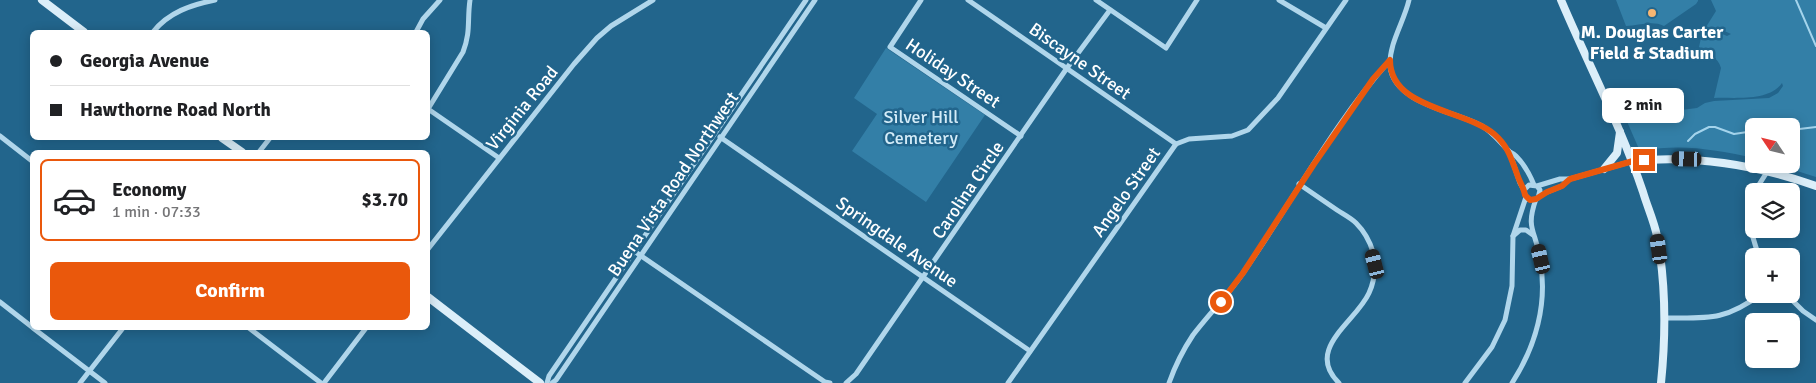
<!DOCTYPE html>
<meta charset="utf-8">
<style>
body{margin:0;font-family:Signika,sans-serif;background:#f6f6f6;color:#202124;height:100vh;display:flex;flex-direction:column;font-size:19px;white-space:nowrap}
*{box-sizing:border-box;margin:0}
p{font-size:16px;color:#757577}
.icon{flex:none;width:28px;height:28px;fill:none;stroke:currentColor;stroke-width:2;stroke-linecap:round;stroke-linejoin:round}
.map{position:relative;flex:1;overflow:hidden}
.details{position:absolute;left:30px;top:150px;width:400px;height:180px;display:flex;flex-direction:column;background:#fff;border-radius:8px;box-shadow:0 2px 12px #0003}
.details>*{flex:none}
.banner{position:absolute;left:30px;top:30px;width:400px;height:110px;border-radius:8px;box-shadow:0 2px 12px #0003;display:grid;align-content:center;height:110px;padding:0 20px;background:#fff}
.needle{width:32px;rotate:305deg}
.fabs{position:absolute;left:1745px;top:118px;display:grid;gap:10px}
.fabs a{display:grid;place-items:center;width:55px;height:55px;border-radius:8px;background:#fff;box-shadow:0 2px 12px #0003;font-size:25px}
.end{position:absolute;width:22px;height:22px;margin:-11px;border:6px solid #ea580c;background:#fff;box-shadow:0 0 0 2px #fff}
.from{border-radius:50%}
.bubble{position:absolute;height:35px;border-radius:8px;background:#fff;box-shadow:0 2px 12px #0003;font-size:16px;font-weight:700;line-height:35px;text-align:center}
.car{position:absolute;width:15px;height:30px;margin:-15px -8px;border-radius:6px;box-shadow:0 0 4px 1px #0007;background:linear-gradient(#222 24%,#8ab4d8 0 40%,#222 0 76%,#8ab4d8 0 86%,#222 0)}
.banner b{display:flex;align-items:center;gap:18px;height:48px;font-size:19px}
.banner b+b{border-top:1px solid #e0e0e0}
.banner i{width:12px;height:12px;background:#202124}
ul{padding:9px 0 0;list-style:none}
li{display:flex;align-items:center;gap:15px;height:82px;margin:0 10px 8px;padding:0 10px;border:2px solid transparent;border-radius:8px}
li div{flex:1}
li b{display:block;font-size:19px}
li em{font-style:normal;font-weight:700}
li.active{border-color:#ea580c}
li>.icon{width:45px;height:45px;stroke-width:1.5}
.cta{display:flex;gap:10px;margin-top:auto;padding:10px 20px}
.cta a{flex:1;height:58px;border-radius:8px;background:#ea580c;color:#fff;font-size:20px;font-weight:700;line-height:58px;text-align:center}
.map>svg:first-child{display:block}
</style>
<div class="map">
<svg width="1816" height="383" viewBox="0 0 1816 383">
<rect width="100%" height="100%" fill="#22658c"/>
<!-- green -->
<g fill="#337fa7">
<path d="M1616 0H1698V1L1696 4 1664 26C1652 20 1638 26 1626 26Z"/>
<path d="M1711 0H1816V177L1775 164H1791V126H1754V158C1718 150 1679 143 1643 151L1639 149 1625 117 1697 108 1705 103 1714 101 1769 98 1778 93 1783 86 1782 83C1769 102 1735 97 1714 98L1721 68C1718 56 1707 54 1699 47L1701 38C1710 31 1717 31 1727 36L1731 34C1721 29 1712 28 1701 35L1716 11Z"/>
<path d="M886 48 985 115 926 202 852 151 877 114 854 98Z"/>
</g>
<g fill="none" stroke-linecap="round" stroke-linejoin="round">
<!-- stream -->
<g stroke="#a4d4ec" stroke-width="2">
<path d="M1796 0 1816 46"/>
<path d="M1791 130 1816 127"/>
<path d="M1688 141 1695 134 1709 127H1715L1734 134 1754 131"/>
</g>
<!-- minor -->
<g stroke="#b0d6eb" stroke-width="5">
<path d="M921 0 890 47 1021 136"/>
<path d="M968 0 1176 144"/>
<path d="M1096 0 1166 48 1197 0"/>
<path d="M1279 0 1326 28"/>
<path d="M1409 0C1404 22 1389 43 1390 66 1394 104 1455 111 1482 126 1494 133 1500 143 1510 152 1512 153 1514 154 1516 156 1523 163 1530 175 1534 185"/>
<path d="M153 32C169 12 191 5 215 0"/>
<path d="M416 32 423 19 440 0"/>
<path d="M428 109 463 52C471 31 467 21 470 0"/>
<path d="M428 109 499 158"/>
<path d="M0 136 32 161"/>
<path d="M720 137 1030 351"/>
<path d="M1509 151 1520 183 1524 190"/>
<path d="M259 152 270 138"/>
<path d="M1299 184C1312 193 1324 201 1337 210 1343 214 1351 218 1356 223 1364 231 1370 242 1373 252 1376 266 1375 280 1369 293 1356 322 1304 349 1339 383"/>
<path d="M1537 186 1540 190 1538 198 1534 200 1527 199 1525 195 1524 190 1529 185 1537 186 1560 179H1570L1633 161"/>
<path d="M1755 191 1767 172"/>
<path d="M1754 194C1746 217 1751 234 1759 256"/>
<path d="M1540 195 1562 186 1569 179"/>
<path d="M1513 236 1520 230H1526L1533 235"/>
<path d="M428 249 574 64 597 38 611 26 653 0"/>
<path d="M634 251 803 367 825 382 830 383"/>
<path d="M1786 294 1803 311 1816 320"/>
<path d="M0 302 32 327"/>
<path d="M1665 318C1708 318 1725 321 1761 294"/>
<path d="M33 328 105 383"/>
<path d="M249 328 321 383"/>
<path d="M80 383 123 328"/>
<path d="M324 383 366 328"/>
<path d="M547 383 549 376 806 0"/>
<path d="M552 383 556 380 815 0"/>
<path d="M846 383 856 374 1067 68 1110 10"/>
<path d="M1008 383 1176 144 1189 139 1232 136 1248 130 1278 98 1346 0"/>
<path d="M1169 383C1175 366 1183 350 1193 335 1209 314 1228 295 1243 273 1292 202 1333 124 1390 60"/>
<path d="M1465 383 1492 347 1505 320 1512 286 1513 236 1526 197"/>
<path d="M1512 383C1536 346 1548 303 1540 259 1536 230 1525 230 1536 199"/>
</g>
<!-- secondary -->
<g stroke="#dbeef9" stroke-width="8">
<path d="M42 0 84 32"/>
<path d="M1561 0C1588 64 1621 126 1643 192 1647 206 1654 221 1657 236 1666 284 1666 334 1661 383"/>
<path d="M222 138 242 152"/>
<path d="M1633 161C1695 155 1757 165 1816 186"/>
<path d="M1604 169 1617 153 1620 132"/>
<path d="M428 297 540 383"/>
</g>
</g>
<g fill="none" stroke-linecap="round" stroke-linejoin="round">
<!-- route -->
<path stroke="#ea580c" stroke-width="6" d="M1221 302 1243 273 1314 164 1373 79 1390 60C1390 109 1464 109 1494 134 1508 146 1511 158 1517 174 1519 181 1524 188 1525 195L1530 200 1536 199 1547 192 1562 186 1570 179 1633 161 1644 160"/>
</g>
<!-- markers -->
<circle fill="#f7b672" stroke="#22658c" stroke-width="2" cx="1652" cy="13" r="5"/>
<g text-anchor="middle" stroke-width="5" stroke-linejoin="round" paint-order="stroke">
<!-- poi labels -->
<g font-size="18" font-weight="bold" fill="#fff" stroke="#22658c">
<text x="1652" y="38">M. Douglas Carter<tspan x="1652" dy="21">Field &amp; Stadium</tspan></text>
</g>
<!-- street labels -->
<g font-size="18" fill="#fff" stroke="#22658c">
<text transform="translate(1080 61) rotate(35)" y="6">Biscayne Street</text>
<text transform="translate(953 73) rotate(34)" y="6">Holiday Street</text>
<text transform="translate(522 108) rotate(-51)" y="6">Virginia Road</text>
<text transform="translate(673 184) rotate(-56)" y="6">Buena Vista Road Northwest</text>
<text transform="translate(968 190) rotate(-56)" y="6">Carolina Circle</text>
<text transform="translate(1126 192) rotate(-55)" y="6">Angelo Street</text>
<text transform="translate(897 242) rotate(35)" y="6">Springdale Avenue</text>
</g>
<!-- park labels -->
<g font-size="18" fill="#d4ecf8" stroke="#22658c">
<text x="921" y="123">Silver Hill<tspan x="921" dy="21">Cemetery</tspan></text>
</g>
</g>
</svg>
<div class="fabs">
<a><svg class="needle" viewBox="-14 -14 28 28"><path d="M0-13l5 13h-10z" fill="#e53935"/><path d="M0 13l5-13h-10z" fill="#757577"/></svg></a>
<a><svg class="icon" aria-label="layers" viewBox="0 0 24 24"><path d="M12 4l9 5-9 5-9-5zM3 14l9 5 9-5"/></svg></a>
<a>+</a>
<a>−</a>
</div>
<i class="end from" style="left:1221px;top:302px"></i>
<i class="end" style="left:1644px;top:160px"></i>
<div class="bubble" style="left:1602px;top:88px;width:82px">2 min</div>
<i class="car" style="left:1687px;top:159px;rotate:272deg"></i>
<i class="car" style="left:1659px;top:249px;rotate:352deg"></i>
<i class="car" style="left:1541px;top:259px;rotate:347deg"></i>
<i class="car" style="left:1375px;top:264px;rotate:346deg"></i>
<div class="banner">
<b><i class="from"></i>Georgia Avenue</b>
<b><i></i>Hawthorne Road North</b>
</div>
<section class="details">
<ul>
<li class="active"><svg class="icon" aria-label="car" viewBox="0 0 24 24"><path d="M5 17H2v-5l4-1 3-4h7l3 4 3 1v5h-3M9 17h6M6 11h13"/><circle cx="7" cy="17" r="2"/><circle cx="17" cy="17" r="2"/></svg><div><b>Economy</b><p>1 min · 07:33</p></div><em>$3.70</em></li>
</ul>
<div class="cta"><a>Confirm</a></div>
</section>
</div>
